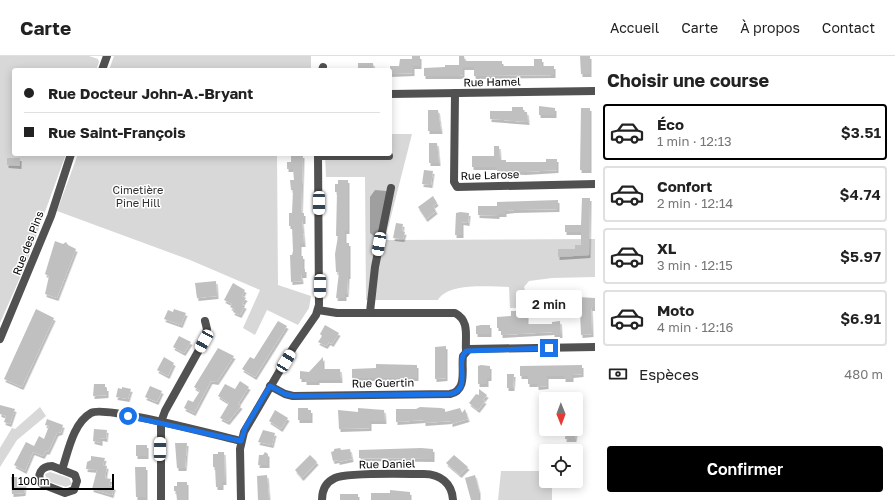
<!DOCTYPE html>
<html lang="fr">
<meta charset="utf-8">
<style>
body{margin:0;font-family:"Golos Text",sans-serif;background:#f6f6f6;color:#222;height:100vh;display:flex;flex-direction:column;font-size:15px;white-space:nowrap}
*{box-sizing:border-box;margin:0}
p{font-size:13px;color:#767676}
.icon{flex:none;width:22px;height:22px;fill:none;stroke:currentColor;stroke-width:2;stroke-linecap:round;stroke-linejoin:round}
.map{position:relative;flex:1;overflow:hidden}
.drawer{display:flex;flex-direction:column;background:#fff;width:300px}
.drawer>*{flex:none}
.guide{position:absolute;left:12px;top:12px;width:380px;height:88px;border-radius:4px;box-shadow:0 2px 10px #0003;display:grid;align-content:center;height:88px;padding:0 12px;background:#fff}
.needle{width:26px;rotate:179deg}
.tools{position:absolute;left:539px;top:336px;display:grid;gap:8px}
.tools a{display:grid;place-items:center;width:44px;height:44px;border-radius:4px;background:#fff;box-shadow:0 2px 10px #0003;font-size:20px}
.scale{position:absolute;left:12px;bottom:10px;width:102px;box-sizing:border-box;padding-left:4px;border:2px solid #000;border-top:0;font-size:11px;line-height:14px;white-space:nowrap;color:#000;-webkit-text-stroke:3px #fff;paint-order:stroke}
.end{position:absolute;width:18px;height:18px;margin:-9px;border:5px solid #1a73e8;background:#fff;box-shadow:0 0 0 2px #fff}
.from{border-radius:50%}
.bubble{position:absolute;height:28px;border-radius:4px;background:#fff;box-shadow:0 2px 10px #0003;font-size:13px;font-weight:600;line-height:28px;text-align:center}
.car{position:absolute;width:12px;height:24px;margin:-12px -6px;border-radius:5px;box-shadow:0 0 3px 1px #0007;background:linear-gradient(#fff 24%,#345 0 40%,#fff 0 76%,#345 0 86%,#fff 0)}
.guide b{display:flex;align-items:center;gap:14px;height:38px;font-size:15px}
.guide b+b{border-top:1px solid #e0e0e0}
.guide i{width:10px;height:10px;background:#222}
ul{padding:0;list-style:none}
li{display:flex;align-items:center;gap:12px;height:56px;margin:0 8px 6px;padding:0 4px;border:2px solid #e0e0e0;border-radius:4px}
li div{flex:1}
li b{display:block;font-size:15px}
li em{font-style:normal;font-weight:600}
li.active{border-color:#000}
li>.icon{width:36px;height:36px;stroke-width:1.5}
h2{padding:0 12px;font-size:18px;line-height:48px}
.pay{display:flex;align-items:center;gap:10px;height:44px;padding:0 12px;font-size:15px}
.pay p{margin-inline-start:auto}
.cta{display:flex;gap:8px;margin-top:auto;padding:8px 12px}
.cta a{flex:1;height:46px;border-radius:4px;background:#000;color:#fff;font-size:16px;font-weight:600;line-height:46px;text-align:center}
header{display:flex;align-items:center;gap:24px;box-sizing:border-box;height:56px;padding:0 20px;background:#fff;border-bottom:1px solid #e0e0e0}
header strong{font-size:19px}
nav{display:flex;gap:22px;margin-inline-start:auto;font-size:14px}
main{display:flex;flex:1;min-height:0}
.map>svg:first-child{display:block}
</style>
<header>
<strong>Carte</strong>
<nav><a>Accueil</a><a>Carte</a><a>À propos</a><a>Contact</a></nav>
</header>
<main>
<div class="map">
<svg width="595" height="444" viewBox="0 0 595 444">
<defs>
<filter id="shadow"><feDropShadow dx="1.5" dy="3" stdDeviation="0" flood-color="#0004"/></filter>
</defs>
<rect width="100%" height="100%" fill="#fff"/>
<!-- green -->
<g fill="#d8d8d8">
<path d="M0 0H89L98 3 99 6 96 14H14V98H66L26 208 0 267Z"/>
<path d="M114 0H311V14H109Z"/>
<path d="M390 78H412L385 184 595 183V221L552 222 529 225 524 231 530 252H510L509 231C490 231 449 226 438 244H366L365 121H326L325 98H390Z"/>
<path d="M78 98H277L278 229 311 240 309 252 298 269 267 254 255 279 243 272 260 234 190 204 57 155Z"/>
<path d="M40 351 46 360 17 384 0 411V392L12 372 15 373Z"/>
<path d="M501 415H546V425H552V444H498Z"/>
<path d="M50 416 69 422 72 428 66 431 47 425 45 418Z"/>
</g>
<!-- water -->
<path fill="#9f9f9f" d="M375 134 386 135 388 138 379 176 375 181 370 177V141Z"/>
<!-- building -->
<g fill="#c0c0c0" filter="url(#shadow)">
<path d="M412 0H420V10H413V17L390 18V10H399L400 3H412Z"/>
<path d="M459 0H464L465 5H502V10H534V3H542V10H554V19L474 20V11H463V19L459 20H424V12L445 11V9H459Z"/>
<path d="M580 0H590V18H581Z"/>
<path d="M358 7H373L374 14H358Z"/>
<path d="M539 50 555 52V59H539Z"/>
<path d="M512 51H523V56H527L528 66 490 63V55H512Z"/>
<path d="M581 52H590V114H580Z"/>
<path d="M428 54H438L441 75H428Z"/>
<path d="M429 87H437L439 107H429Z"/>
<path d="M494 90H499L500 104H506V106H546V103H557V114L524 116 497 115V111H472V100H494Z"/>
<path d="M291 99H303L301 157H304V165H302L304 188H300V200H303V213H305V219H301L302 225 291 226 290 199H292L293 195 292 170H289V157H292L293 134H291L290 124H294L293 113H287V106H291Z"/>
<path d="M7 102H20V110L7 109Z"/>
<path d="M424 114 433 115 431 129 422 128Z"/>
<path d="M338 124H348V175H345V187H349V220H348L347 238H345V242H336L339 216H336L335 198 338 180H336L337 136H335V128H338Z"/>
<path d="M433 140 437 147 433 150 436 155 426 163 418 151Z"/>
<path d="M582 142H590L589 199 558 201V193H575V189H581V176H565V169H581Z"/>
<path d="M558 144V153L514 154 505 155V158H498V160L478 159V150H497V146Z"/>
<path d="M460 156 469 157 468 167 462 166V179H455L456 157Z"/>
<path d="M396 167 403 168 402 175 405 176 403 183 393 182Z"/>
<path d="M55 185 63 188 66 186 68 189 76 193 57 242 45 238 49 220 45 218Z"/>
<path d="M216 225 217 240 197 242 195 227Z"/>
<path d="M233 227 245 234 242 240 246 242 242 248 245 250 240 259 233 256 234 253 230 251 232 248 224 244Z"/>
<path d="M578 241 595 242V252H591L592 278 581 279 580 256H578Z"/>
<path d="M36 253 54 262 22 331 4 323Z"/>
<path d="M174 253 186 257 181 269 164 263 168 254 173 256Z"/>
<path d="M511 255H527V268H552V266L560 265 561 279H553V276L501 279V272H497V261L511 260Z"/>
<path d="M278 265 287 270 255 321 242 313 250 301 254 303Z"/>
<path d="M325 269 339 277 332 288 329 286 326 290 318 286 322 280 320 278Z"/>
<path d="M481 269H490V278H476V270Z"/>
<path d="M179 280 191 286 184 297 173 291Z"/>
<path d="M446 290V322L435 323V291Z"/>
<path d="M218 292 234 300 217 326 211 325 194 357 184 352 188 344 193 346 200 335 194 331Z"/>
<path d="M164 301 174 307 168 320 157 314Z"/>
<path d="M323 301V313H340L341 324H318V326H305V323H300V315L309 316Z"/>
<path d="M376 308 417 309V322H352V313L376 312Z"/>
<path d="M481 309 490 310V322H487V328H478V310Z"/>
<path d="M582 309V318L572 319V323H564V320H547V330L537 331V328H528V320H520V310Z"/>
<path d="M507 318H514L513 332H507Z"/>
<path d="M240 325 249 331 238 348 241 350 228 366 220 362 229 347 218 340 225 328 235 333Z"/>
<path d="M94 328H105V332H107V339L93 340Z"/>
<path d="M150 330 162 335 157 346 145 341Z"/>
<path d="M122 331 131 333 128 343 116 341 118 332 122 333Z"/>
<path d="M479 333 487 339 483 344 485 345 478 354 469 347 476 338 479 339Z"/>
<path d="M0 349 15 353 10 368 4 366 6 360 0 358Z"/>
<path d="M420 351 441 352 445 353V356L460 352 462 357 465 353 468 363 451 368V365L424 367V364L396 366V353H416Z"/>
<path d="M298 352H308V354H311V364H298Z"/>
<path d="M358 352 384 354 385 365H370V372L339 373 338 354 358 356Z"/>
<path d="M275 354 288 362 281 373 269 365Z"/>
<path d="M47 363 63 369 61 376 57 377 48 396 46 395 43 400 33 396 25 415 14 409 26 386 34 390 39 380 44 383 49 370 45 369Z"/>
<path d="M94 373 107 374 106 383 101 382V387L93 385Z"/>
<path d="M566 373H576L575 383H565Z"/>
<path d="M263 374 275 377 272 389 258 386Z"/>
<path d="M175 387H187L185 412H177Z"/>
<rect x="136" y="389" width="11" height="11"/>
<path d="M340 392 341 394 350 393 352 403 338 406V404L333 405 331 396 334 395V393Z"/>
<path d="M421 392 433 393V403L359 402V394Z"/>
<path d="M218 396H224L225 426H222V431H216L215 411H213V398H218Z"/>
<path d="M265 396 268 398V409H258L259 399H263Z"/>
<path d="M310 399 317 406 302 422 295 414Z"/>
<path d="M454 399 468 411 460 419 446 407Z"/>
<path d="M91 400 105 402 103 409 107 410 105 422 111 423 109 429 114 431 112 439 92 433 97 414 86 413 87 406 91 404Z"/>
<path d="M135 411H146V441H136Z"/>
<path d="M267 419 269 444H258L257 420Z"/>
<path d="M475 419 479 435V444H471L465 422Z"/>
<path d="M11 421H21L18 426H25L24 437 12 438Z"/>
<path d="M177 426H187V444H177L176 435H174V430H177Z"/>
<path d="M390 434 410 436V444H371V437H390Z"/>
<rect x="340" y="438" width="18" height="6"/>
</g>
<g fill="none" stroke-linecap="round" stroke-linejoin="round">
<!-- minor -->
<g stroke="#515151" stroke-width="8">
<path d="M102 14 107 0"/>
<path d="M322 14 323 11"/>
<path d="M455 37 454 126 457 131 595 128"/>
<path d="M390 38 595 35"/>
<path d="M318 100H389"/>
<path d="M318 254 337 257H455C470 265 465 280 466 295"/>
<path d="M370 256 375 211 391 132"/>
<path d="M0 283 51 160 71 98"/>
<path d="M270 330 285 338 293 340 450 338C468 334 461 313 463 300L469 293 595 291"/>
<path d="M52 410 75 419 77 425 74 434 65 437 42 428C36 419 41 410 52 410Z"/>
<path d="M62 414C68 396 73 367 91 357 104 349 219 380 241 385"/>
<path d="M161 444V366L165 355 204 285 207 273 205 265"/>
<path d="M241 444 240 393 244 376 293 292 316 259 319 249 318 98"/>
<path d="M322 444C322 434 326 426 335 422 348 416 406 418 424 418 440 418 452 427 453 444"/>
</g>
</g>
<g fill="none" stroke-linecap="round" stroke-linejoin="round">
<!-- route -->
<path stroke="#1a73e8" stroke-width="5" d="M128 360 241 385 245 372 270 330 285 338 293 340 450 338C473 333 454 307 466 295L549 292"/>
</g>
<g text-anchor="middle" stroke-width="3" stroke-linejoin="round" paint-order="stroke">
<!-- street labels -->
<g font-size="11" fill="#000" stroke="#fff">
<text transform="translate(492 26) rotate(-1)" y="4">Rue Hamel</text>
<text transform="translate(490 119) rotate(-2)" y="4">Rue Larose</text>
<text transform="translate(28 187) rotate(-69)" y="4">Rue des Pins</text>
<text transform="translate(383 327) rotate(-1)" y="4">Rue Guertin</text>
<text transform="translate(387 408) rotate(-1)" y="4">Rue Daniel</text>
</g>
<!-- park labels -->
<g font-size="11" fill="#2f2f2f" stroke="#fff">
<text x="138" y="138">Cimetière<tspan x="138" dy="13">Pine Hill</tspan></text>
</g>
</g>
</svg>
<div class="tools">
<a><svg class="needle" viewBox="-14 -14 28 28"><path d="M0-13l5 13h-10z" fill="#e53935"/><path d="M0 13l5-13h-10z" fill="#767676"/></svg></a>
<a><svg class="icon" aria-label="locate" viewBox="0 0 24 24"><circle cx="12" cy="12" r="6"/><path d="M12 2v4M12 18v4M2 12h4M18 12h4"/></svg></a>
</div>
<div class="scale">100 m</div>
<i class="end from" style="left:128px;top:360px"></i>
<i class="end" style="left:549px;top:292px"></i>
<div class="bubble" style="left:516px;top:234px;width:66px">2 min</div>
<i class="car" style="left:319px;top:147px;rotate:180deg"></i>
<i class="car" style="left:379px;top:188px;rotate:190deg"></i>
<i class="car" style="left:320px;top:230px;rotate:181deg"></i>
<i class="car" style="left:204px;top:285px;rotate:209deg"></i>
<i class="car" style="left:286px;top:305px;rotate:31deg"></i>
<i class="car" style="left:160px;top:393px;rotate:1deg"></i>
<div class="guide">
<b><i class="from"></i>Rue Docteur John-A.-Bryant</b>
<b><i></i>Rue Saint-François</b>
</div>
</div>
<section class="drawer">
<h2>Choisir une course</h2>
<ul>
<li class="active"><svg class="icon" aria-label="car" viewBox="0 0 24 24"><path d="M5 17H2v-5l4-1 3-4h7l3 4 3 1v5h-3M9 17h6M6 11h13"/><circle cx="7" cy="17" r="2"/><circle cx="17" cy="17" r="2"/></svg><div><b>Éco</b><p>1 min · 12:13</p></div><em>$3.51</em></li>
<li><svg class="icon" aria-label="car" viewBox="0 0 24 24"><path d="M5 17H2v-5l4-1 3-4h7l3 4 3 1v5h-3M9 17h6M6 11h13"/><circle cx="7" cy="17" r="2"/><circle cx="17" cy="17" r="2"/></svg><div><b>Confort</b><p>2 min · 12:14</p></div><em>$4.74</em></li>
<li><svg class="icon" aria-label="car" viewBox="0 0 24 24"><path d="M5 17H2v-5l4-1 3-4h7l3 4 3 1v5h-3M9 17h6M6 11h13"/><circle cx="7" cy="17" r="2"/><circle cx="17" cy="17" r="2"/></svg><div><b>XL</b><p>3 min · 12:15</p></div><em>$5.97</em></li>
<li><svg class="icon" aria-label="car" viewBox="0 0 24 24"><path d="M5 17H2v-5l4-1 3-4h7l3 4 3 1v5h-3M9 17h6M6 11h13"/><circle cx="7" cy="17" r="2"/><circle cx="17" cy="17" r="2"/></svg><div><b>Moto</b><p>4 min · 12:16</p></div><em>$6.91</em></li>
</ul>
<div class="pay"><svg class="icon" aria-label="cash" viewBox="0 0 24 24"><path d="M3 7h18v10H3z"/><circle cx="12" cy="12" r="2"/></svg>Espèces<p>480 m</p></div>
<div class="cta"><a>Confirmer</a></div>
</section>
</main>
